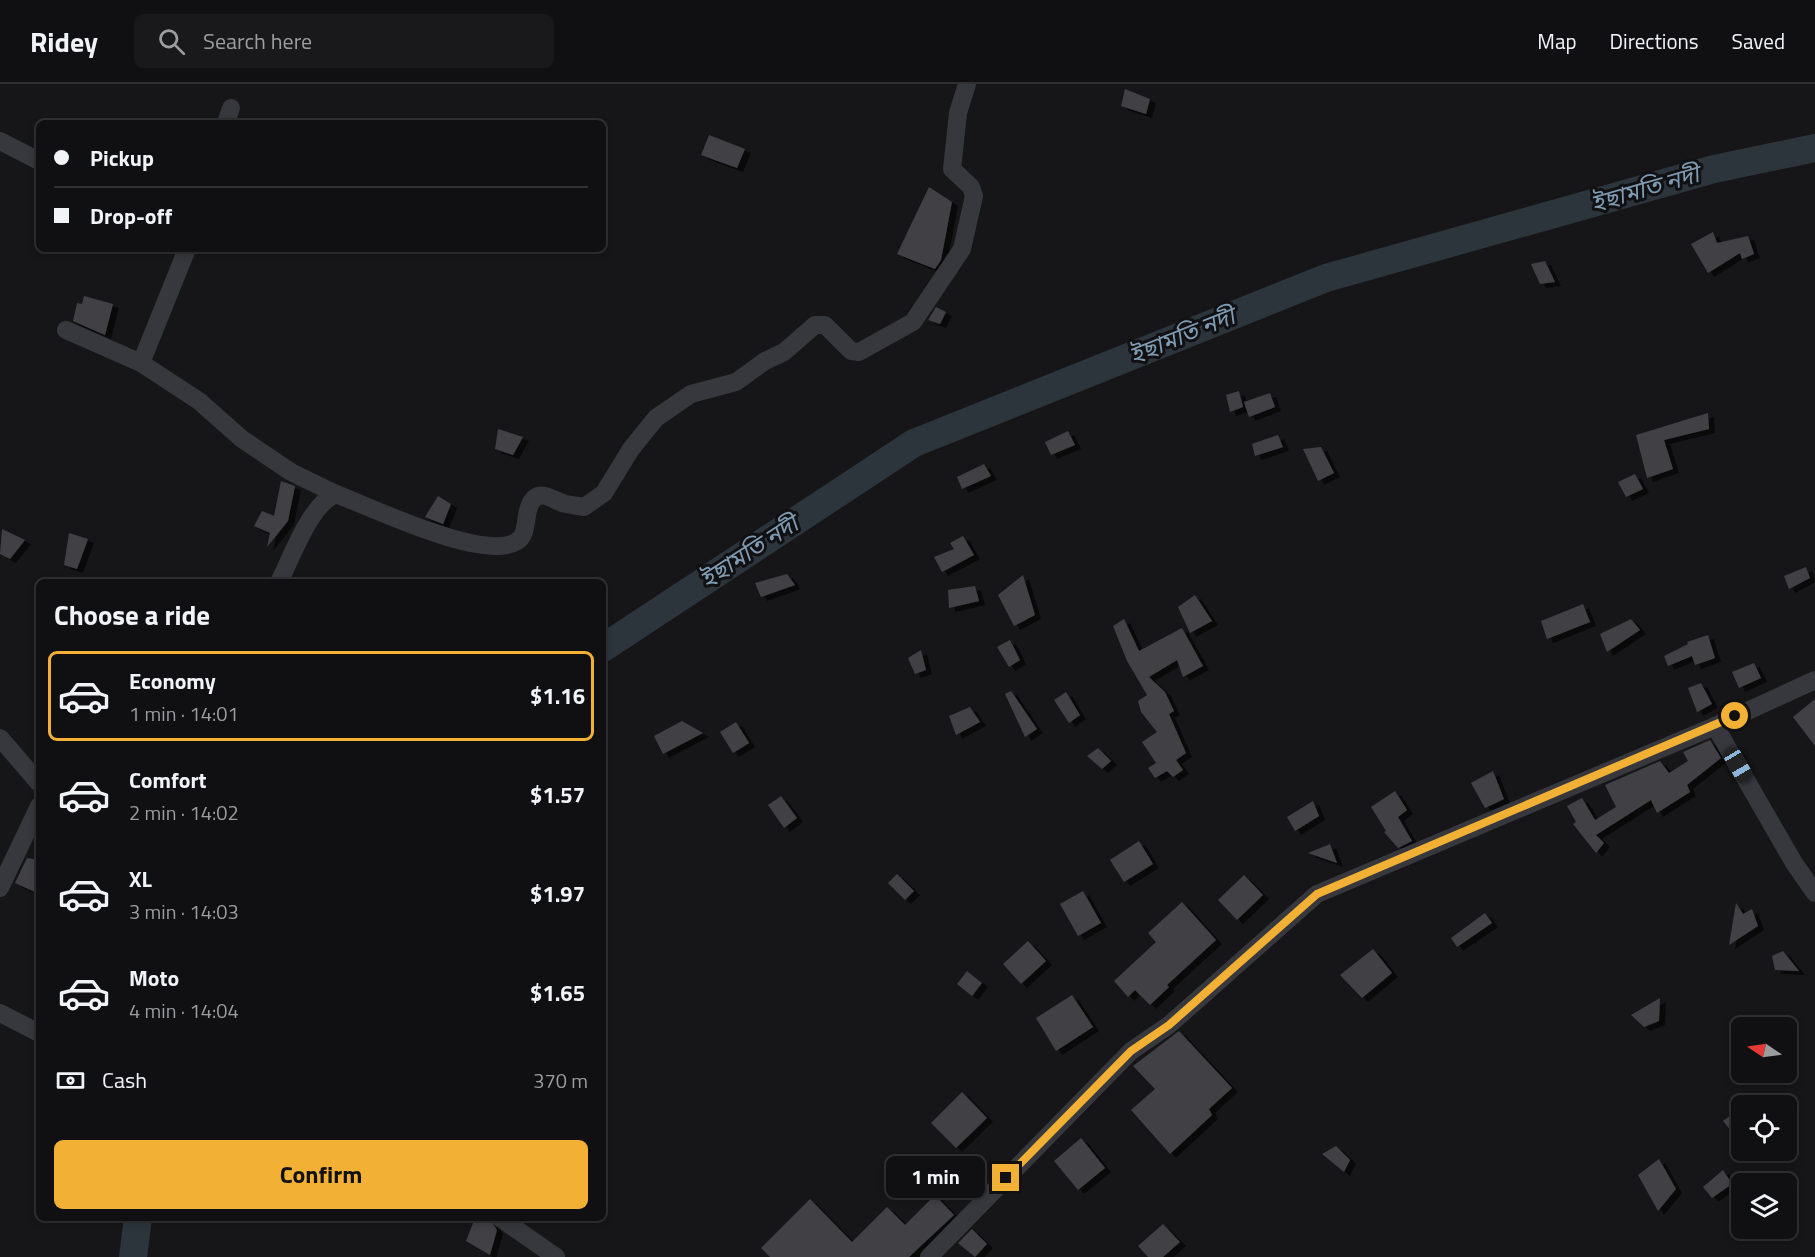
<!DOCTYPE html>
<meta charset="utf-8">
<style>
body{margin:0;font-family:"Titillium Web","Noto Sans Bengali",sans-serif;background:#19191b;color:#f1f3f6;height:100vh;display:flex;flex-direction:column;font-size:22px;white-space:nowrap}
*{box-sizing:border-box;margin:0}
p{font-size:20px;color:#9c9d9f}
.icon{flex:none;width:33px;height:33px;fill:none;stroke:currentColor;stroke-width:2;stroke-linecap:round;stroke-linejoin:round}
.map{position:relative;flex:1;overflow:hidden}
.side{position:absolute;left:36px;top:495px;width:570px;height:642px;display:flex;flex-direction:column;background:#101012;border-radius:9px;box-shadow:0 3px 9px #0003,0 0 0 2px #303032}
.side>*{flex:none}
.guide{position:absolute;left:36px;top:36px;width:570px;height:132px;border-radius:9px;box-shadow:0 3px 9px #0003,0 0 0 2px #303032;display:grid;align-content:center;height:132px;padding:0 18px;background:#101012}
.needle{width:39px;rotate:283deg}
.buttons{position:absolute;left:1731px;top:933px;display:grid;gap:12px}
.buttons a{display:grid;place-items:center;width:66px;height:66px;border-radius:9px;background:#101012;box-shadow:0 3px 9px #0003,0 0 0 2px #303032;font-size:30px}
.end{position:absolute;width:27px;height:27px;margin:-14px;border:8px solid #f2b134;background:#111;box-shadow:0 0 0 3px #111}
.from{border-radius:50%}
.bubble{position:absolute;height:42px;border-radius:9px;background:#101012;box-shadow:0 3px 9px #0003,0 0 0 2px #303032;font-size:20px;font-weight:700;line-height:42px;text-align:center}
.car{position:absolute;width:18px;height:36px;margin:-18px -9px;border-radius:8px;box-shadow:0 0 4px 2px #0007;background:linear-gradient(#222 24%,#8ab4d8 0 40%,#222 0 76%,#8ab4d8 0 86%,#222 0)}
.guide b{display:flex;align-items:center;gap:21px;height:57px;font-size:22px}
.guide b+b{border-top:2px solid #303032}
.guide i{width:15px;height:15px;background:#f1f3f6}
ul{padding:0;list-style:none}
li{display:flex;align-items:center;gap:18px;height:90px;margin:0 12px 9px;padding:0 6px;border:3px solid transparent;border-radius:9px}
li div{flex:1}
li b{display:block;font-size:22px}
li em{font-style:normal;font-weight:700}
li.on{border-color:#f2b134}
li>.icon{width:54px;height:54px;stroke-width:1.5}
h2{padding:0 18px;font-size:27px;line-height:72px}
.pay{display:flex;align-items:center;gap:15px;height:66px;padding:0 18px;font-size:22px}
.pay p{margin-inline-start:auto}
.button{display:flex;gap:12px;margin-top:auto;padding:12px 18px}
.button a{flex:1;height:69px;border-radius:9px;background:#f2b134;color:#111;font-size:24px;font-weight:700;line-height:69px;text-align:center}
header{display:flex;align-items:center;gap:36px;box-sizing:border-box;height:84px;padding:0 30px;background:#101012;border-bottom:2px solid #303032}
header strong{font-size:28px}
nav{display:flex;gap:33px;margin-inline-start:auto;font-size:21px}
.search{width:420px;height:54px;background:#19191b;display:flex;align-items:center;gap:15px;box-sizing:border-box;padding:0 21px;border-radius:9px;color:#9c9d9f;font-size:22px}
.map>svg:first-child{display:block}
</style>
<header>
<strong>Ridey</strong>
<div class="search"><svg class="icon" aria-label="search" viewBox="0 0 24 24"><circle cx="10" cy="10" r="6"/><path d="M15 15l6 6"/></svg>Search here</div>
<nav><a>Map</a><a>Directions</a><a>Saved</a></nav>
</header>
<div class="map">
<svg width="1815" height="1173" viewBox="0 0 1815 1173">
<defs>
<filter id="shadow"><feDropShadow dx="6" dy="4" stdDeviation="0" flood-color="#0009"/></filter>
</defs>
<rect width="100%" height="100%" fill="#161618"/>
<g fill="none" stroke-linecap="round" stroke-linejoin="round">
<!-- river -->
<g stroke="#2c353c" stroke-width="28">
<path d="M603 564 914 359 1326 194 1714 85 1815 64"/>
<path d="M133 1173 138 1134"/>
</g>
</g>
<!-- building -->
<g fill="#404145" filter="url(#shadow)">
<path d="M1125 5 1150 15 1146 30 1121 22Z"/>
<path d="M709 51 745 65 737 84 701 71Z"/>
<path d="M929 103 952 118 941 176 935 185 897 170Z"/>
<path d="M1713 148 1717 159 1748 152 1754 170 1742 175 1740 169 1708 189 1691 160Z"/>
<path d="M1545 177 1555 198 1540 200 1531 180Z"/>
<path d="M84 212 113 220 105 251 73 237 77 219 82 220Z"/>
<path d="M936 223 946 228 940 240 928 236Z"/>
<path d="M1239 307 1243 323 1230 328 1226 311Z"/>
<path d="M1270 309 1275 323 1249 333 1244 318Z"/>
<path d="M1708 329 1709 345 1664 356 1673 385 1647 394 1636 351Z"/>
<path d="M498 345 523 353 513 371 495 365Z"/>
<path d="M1068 347 1075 361 1051 371 1045 358Z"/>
<path d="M1278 351 1283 363 1255 372 1252 360Z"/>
<path d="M1321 363 1334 389 1318 397 1303 365Z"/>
<path d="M984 380 991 392 962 405 957 393Z"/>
<path d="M1635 390 1643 405 1626 413 1618 398Z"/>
<path d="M281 397 295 402 288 437 267 463 270 449 254 442 262 427 274 432Z"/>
<path d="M438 412 451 420 443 440 425 433Z"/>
<path d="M2 445 25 456 10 475 0 470Z"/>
<path d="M69 449 88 455 77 485 64 481Z"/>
<path d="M963 452 974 471 942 488 934 473 954 465 950 459Z"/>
<path d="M1806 483 1810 494 1789 505 1784 492Z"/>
<path d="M787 490 795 501 761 513 755 499Z"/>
<path d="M1023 491 1035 531 1014 542 998 511Z"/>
<path d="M975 502 979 517 949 524 948 506Z"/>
<path d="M1195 511 1212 537 1190 549 1178 523Z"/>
<path d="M1583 520 1590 538 1547 555 1541 537Z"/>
<path d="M1124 535 1139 567 1182 544 1203 582 1183 593 1177 576 1149 593 1165 608 1174 627 1169 630 1186 669 1176 676 1183 686 1173 693 1167 687 1155 694 1148 684 1156 679 1142 658 1157 648 1141 628 1138 617 1147 611 1127 577 1113 542Z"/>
<path d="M1631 535 1640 546 1607 568 1600 550Z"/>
<path d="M1708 551 1715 574 1695 581 1692 572 1668 582 1664 572 1688 560 1687 558Z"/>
<path d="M1010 556 1020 576 1009 583 997 563Z"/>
<path d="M921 566 926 586 915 590 908 574Z"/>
<path d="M1754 579 1761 594 1739 604 1732 588Z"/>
<path d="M1701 599 1712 620 1697 628 1688 604Z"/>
<path d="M1011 607 1037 645 1025 653 1005 610Z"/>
<path d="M1066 608 1080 631 1069 639 1054 616Z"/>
<path d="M1815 615V662L1793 633Z"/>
<path d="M970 623 980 638 956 651 949 632Z"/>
<path d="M682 637 703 649 663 670 654 652Z"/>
<path d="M736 638 749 659 733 669 720 648Z"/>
<path d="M1710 656 1721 674 1687 701 1690 708 1657 729 1651 716 1596 751 1604 759 1596 769 1573 740 1576 738 1567 722 1582 714 1595 736 1616 723 1605 701 1660 677 1669 689 1688 677 1683 668Z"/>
<path d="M1098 664 1111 677 1102 685 1087 672Z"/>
<path d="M1493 687 1504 715 1485 724 1471 699Z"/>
<path d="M1395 707 1407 726 1398 733 1412 757 1398 764 1384 748 1386 747 1371 723Z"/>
<path d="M781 712 797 734 784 744 768 721Z"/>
<path d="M1313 717 1319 732 1295 747 1287 733Z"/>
<path d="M1139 757 1153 780 1124 798 1110 776Z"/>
<path d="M1330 760 1337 779 1308 769Z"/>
<path d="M27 774 39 776 35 808 15 799Z"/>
<path d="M897 790 914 807 905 816 888 799Z"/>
<path d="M1244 791 1263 811 1237 836 1218 816Z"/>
<path d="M1083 807 1101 839 1078 852 1060 820Z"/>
<path d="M1182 818 1216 856 1167 901 1169 903 1150 921 1135 906 1128 913 1114 897 1156 858 1148 849Z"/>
<path d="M1736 819 1743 830 1752 825 1758 842 1729 861Z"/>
<path d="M1485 829 1492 839 1457 863 1451 854Z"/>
<path d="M1028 857 1046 877 1021 900 1003 880Z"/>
<path d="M1373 865 1392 889 1362 914 1340 891Z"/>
<path d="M1783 867 1799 887 1775 886 1772 872Z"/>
<path d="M967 887 982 899 972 912 957 900Z"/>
<path d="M1072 911 1093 943 1056 967 1036 934Z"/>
<path d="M1660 914 1659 937 1644 943 1631 931Z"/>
<path d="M1179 947 1232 1004 1209 1025 1212 1031 1170 1070 1131 1026 1155 1005 1133 982Z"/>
<path d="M962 1008 987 1034 956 1064 931 1039Z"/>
<path d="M1742 1023V1042L1732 1048 1723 1037Z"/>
<path d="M1081 1054 1105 1084 1078 1106 1054 1077Z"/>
<path d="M1336 1062 1350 1076 1344 1088 1322 1070Z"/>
<path d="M1659 1075 1676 1105 1658 1127 1638 1091Z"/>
<path d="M1723 1086 1732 1100 1712 1114 1703 1103Z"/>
<path d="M935 1111 954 1131 909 1173H770L761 1164 810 1115 852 1158 887 1123 905 1141Z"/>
<path d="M475 1134H489L497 1146 490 1171 466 1157Z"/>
<path d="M1163 1140 1180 1158 1163 1173H1148L1138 1162Z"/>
<path d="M972 1145 987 1160 975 1173 958 1159Z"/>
</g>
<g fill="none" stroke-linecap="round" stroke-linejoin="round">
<!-- minor -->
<g stroke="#37383d" stroke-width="18">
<path d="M226 39 231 24"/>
<path d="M0 57 39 77"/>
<path d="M66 246 141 279 199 317 242 355 291 388 336 410"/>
<path d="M141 279 187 165"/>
<path d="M279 498C292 473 310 420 336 410 373 424 482 477 516 458 530 450 523 429 532 417 541 404 555 418 566 420 571 421 578 422 584 423L604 409 631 365 656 334 691 310 736 298 765 277 784 268 815 241H825L851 267 859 268 913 238 962 165 974 112 971 103 952 85 958 29 967 0"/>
<path d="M1715 642 1794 779 1815 809"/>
<path d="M0 654 39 699"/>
<path d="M0 804 39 722"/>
<path d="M0 929 39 949"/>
<path d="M500 1134 556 1173"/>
<path d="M929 1173 1131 967 1169 941 1317 810 1715 642 1815 596"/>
</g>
</g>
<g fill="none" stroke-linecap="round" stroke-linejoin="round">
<!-- route -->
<path stroke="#f2b134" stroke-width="8" d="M1006 1094 1131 967 1169 941 1317 810 1735 632"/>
</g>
<g text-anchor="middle" stroke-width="6" stroke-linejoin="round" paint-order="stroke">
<!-- water labels -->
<g font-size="24" font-style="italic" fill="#7f9bb3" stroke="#111113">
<text transform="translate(1645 105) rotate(-16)" y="8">ইছামতি নদী</text>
<text transform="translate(1182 252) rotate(-22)" y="8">ইছামতি নদী</text>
<text transform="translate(749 468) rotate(-33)" y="8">ইছামতি নদী</text>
</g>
</g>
</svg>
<div class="buttons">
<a><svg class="needle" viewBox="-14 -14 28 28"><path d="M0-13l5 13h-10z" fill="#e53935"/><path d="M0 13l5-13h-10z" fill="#9c9d9f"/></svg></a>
<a><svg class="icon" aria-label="locate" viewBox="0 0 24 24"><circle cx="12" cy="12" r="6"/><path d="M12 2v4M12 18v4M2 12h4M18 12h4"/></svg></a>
<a><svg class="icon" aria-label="layers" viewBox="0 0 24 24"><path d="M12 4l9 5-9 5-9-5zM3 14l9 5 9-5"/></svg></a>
</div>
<i class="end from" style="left:1735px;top:632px"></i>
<i class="end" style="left:1006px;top:1094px"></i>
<div class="bubble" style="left:886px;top:1072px;width:99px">1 min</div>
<i class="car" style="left:1738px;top:681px;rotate:150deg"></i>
<div class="guide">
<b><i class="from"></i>Pickup</b>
<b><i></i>Drop-off</b>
</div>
<section class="side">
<h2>Choose a ride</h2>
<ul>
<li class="on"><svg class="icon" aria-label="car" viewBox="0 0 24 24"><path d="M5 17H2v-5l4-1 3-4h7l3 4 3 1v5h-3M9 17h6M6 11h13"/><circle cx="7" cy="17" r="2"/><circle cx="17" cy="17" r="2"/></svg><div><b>Economy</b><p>1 min · 14:01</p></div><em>$1.16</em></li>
<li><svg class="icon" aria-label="car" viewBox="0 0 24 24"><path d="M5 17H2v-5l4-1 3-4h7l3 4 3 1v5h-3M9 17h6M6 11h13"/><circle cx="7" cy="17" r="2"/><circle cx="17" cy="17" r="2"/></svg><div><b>Comfort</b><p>2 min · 14:02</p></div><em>$1.57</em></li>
<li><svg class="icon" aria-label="car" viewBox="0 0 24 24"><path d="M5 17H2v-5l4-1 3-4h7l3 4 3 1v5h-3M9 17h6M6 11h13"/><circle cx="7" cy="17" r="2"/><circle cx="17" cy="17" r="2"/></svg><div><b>XL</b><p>3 min · 14:03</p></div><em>$1.97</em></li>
<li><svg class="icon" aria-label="car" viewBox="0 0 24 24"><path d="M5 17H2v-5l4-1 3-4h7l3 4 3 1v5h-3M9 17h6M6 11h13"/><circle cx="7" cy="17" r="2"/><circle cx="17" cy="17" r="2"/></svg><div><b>Moto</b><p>4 min · 14:04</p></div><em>$1.65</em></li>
</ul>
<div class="pay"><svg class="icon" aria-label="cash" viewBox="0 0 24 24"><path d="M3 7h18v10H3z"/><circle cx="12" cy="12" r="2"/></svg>Cash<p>370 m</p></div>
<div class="button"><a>Confirm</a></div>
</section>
</div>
